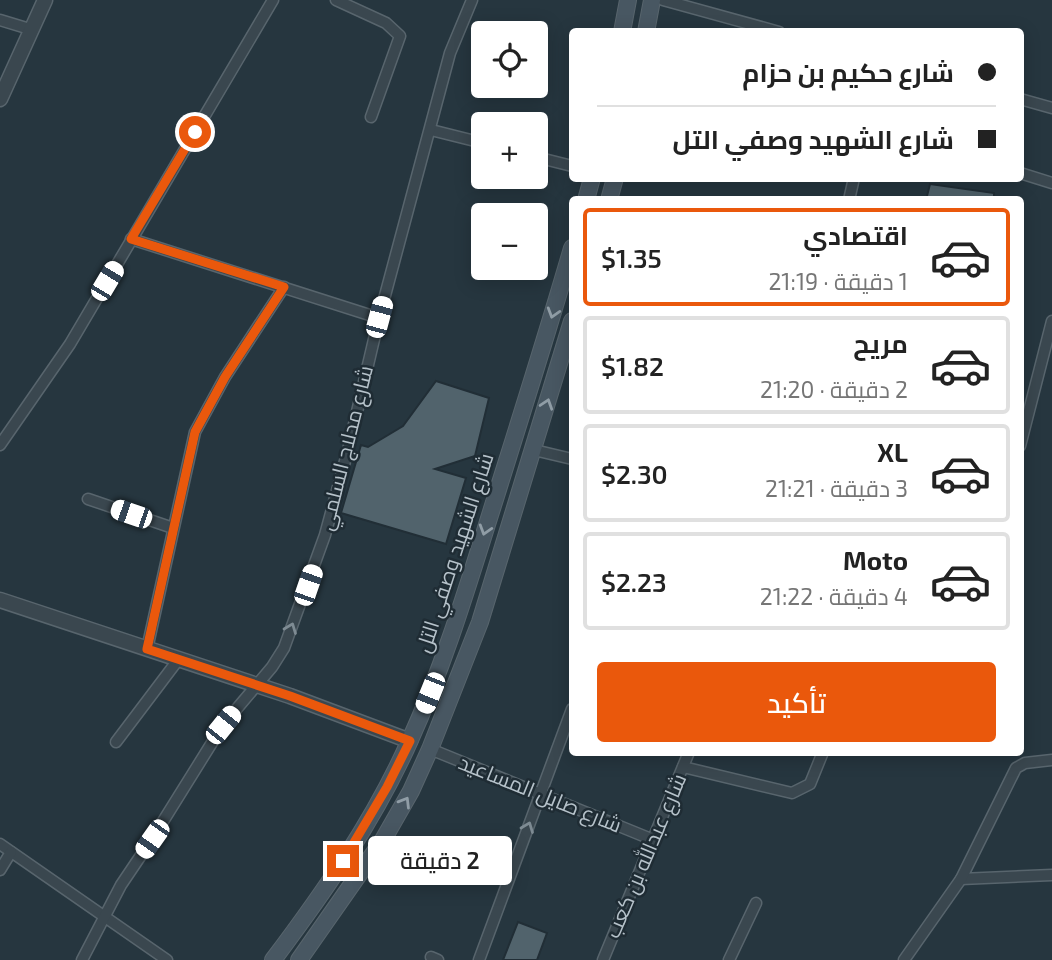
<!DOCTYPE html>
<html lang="ar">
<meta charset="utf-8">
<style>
body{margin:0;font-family:"Exo 2",Cairo,sans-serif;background:#f2f2f2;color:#222;direction:rtl;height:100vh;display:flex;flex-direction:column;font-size:26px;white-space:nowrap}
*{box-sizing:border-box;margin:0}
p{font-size:23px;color:#767676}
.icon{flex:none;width:38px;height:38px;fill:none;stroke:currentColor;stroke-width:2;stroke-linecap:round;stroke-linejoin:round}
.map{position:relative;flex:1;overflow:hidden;direction:ltr}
.details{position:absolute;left:569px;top:196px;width:455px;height:560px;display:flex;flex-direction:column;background:#fff;border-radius:7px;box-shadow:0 4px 18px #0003;direction:rtl}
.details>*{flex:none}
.hud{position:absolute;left:569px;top:28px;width:455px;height:154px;border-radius:7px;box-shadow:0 4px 18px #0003;direction:rtl;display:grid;align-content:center;height:154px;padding:0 28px;background:#fff}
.fabs{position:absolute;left:471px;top:21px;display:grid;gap:14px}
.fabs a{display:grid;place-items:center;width:77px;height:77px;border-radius:7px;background:#fff;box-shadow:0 4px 18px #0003;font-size:35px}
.end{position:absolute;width:32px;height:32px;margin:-16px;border:9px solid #ea580c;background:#fff;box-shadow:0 0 0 4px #fff}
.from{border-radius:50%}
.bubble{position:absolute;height:49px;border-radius:7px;background:#fff;box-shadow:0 4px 18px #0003;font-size:23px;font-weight:600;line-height:49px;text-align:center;direction:rtl}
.car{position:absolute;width:21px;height:42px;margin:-21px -10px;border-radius:9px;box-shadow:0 0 5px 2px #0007;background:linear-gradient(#fff 24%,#345 0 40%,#fff 0 76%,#345 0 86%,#fff 0)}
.hud b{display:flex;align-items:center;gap:24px;height:66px;font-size:26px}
.hud b+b{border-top:2px solid #e0e0e0}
.hud i{width:18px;height:18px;background:#222}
ul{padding:12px 0 0;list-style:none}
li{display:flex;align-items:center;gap:21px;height:98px;margin:0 14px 10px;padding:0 14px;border:4px solid #e0e0e0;border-radius:7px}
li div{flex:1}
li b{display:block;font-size:26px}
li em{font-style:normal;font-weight:600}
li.current{border-color:#ea580c}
li>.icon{width:63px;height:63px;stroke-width:1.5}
.button{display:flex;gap:14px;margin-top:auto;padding:14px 28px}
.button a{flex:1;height:80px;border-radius:7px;background:#ea580c;color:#fff;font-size:28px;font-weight:600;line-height:80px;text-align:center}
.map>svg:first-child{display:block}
</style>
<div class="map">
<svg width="1052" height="960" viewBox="0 0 1052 960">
<rect width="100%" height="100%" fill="#26363f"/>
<!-- building -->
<g fill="#51636c" stroke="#212e36" stroke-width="2">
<path d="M930 184 994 193V200H926Z"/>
<path d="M436 381 489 398 475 456 435 469 466 478 446 544 341 513 361 445 368 447 403 426Z"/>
<path d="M518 922 547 933 537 960H503Z"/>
</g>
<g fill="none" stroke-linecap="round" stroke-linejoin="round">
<defs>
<g id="minor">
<path d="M336 0 386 23 400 36 371 117"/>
<path d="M663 0 779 32"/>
<path d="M0 20 33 30"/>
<path d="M1020 99 1052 108"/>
<path d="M431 130 483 143"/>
<path d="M536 157 572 166"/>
<path d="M1020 173 1052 183"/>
<path d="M849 200 854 178"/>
<path d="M131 239 379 318"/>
<path d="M0 445 70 344 273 0"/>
<path d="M1020 446 1052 321"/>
<path d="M534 450 572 459"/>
<path d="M88 499 173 528"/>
<path d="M147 649 195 432 225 377 284 287"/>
<path d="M116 742 178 660"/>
<path d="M430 749 651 839"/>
<path d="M683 767 792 793 810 784 823 752"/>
<path d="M0 844 167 960"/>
<path d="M0 870 11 852"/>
<path d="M961 879 1052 875"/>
<path d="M431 957 438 960"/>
<path d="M82 960 121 885 152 839 223 725 272 667 284 648 325 535 348 450 379 318 450 53 472 0"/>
<path d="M479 960 572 709"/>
<path d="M603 960 689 752"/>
<path d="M729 960 756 903"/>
<path d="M904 960 961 879 1016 768 1025 763 1052 760"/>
</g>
<g id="tertiary">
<path d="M0 99 45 0"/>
<path d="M0 600 290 696 410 741"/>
</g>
<g id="secondary">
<path d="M622 32 628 0"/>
<path d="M646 32 652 0"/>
<path d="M586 200 592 178"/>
<path d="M609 200 615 178"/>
<path d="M273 960C325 891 375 819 410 740 446 661 470 578 496 496 522 413 548 331 572 248"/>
<path d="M299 960 383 840 411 791 430 749 480 622 572 321"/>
</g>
</defs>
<!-- minor casing -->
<use href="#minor" stroke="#58656d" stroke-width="13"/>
<!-- tertiary casing -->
<use href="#tertiary" stroke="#58656d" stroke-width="17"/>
<!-- secondary casing -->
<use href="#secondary" stroke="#58656d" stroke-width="18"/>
<!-- minor -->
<use href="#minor" stroke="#3a474f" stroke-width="10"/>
<!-- tertiary -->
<use href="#tertiary" stroke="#3a474f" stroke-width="14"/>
<!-- secondary -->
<use href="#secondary" stroke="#485762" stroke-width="16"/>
</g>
<!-- one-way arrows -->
<defs><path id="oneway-chevron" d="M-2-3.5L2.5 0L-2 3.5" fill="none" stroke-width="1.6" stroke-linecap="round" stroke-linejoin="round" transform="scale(1.75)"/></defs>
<g stroke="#909da6">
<use href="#oneway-chevron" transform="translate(553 313) rotate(107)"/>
<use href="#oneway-chevron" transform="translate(547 404) rotate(-72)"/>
<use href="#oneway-chevron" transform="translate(485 530) rotate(107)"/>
<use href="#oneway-chevron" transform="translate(405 802) rotate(-59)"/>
</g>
<g stroke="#7e8b93">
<use href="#oneway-chevron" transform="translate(291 628) rotate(-69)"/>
<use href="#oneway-chevron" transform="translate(528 827) rotate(-69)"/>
</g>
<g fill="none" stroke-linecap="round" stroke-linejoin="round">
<!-- route -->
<path stroke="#ea580c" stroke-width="9" d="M195 132 131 239 284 287 225 377 195 432 147 649 290 696 410 741 387 787 343 861"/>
</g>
<g text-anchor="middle" stroke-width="5" stroke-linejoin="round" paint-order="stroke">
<!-- street labels -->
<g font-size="21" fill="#b6c2ca" stroke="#1f2c34">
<text transform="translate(346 448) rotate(-76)" y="7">شارع مدلاج السلمي</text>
<text transform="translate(455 553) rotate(-72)" y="7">شارع الشهيد وصفي التل</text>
<text transform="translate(540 794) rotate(22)" y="7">شارع صايل المساعيد</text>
<text transform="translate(646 856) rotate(-67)" y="7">شارع عبدالله بن كعب</text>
</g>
</g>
</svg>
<div class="fabs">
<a><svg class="icon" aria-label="locate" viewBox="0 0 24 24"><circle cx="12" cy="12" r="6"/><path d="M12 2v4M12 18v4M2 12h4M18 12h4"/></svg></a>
<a>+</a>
<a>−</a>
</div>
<i class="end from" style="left:195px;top:132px"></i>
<i class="end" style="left:343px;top:861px"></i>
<div class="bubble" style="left:368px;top:836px;width:144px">2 دقيقة</div>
<i class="car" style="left:107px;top:281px;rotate:31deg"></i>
<i class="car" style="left:379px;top:317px;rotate:15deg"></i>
<i class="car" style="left:131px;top:514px;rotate:289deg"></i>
<i class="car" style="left:308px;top:585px;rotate:19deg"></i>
<i class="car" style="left:430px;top:693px;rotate:202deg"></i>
<i class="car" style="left:223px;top:725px;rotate:39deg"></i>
<i class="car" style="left:152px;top:839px;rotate:215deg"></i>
<div class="hud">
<b><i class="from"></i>شارع حكيم بن حزام</b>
<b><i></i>شارع الشهيد وصفي التل</b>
</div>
<section class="details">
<ul>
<li class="current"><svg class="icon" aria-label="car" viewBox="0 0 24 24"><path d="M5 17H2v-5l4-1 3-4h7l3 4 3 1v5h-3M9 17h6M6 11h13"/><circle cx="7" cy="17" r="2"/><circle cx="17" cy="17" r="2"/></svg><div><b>اقتصادي</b><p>1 دقيقة · 21:19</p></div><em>$1.35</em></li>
<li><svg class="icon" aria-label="car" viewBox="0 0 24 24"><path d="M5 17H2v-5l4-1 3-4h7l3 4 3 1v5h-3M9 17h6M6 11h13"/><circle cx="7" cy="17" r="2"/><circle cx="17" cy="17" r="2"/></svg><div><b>مريح</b><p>2 دقيقة · 21:20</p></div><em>$1.82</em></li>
<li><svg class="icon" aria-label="car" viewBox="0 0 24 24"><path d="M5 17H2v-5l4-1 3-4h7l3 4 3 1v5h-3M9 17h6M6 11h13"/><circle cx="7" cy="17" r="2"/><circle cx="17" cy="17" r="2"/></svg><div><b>XL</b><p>3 دقيقة · 21:21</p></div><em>$2.30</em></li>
<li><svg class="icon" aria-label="car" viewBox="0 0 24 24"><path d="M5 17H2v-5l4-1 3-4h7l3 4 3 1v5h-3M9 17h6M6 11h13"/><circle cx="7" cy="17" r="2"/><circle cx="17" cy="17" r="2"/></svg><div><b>Moto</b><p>4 دقيقة · 21:22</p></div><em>$2.23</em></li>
</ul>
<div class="button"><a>تأكيد</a></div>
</section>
</div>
